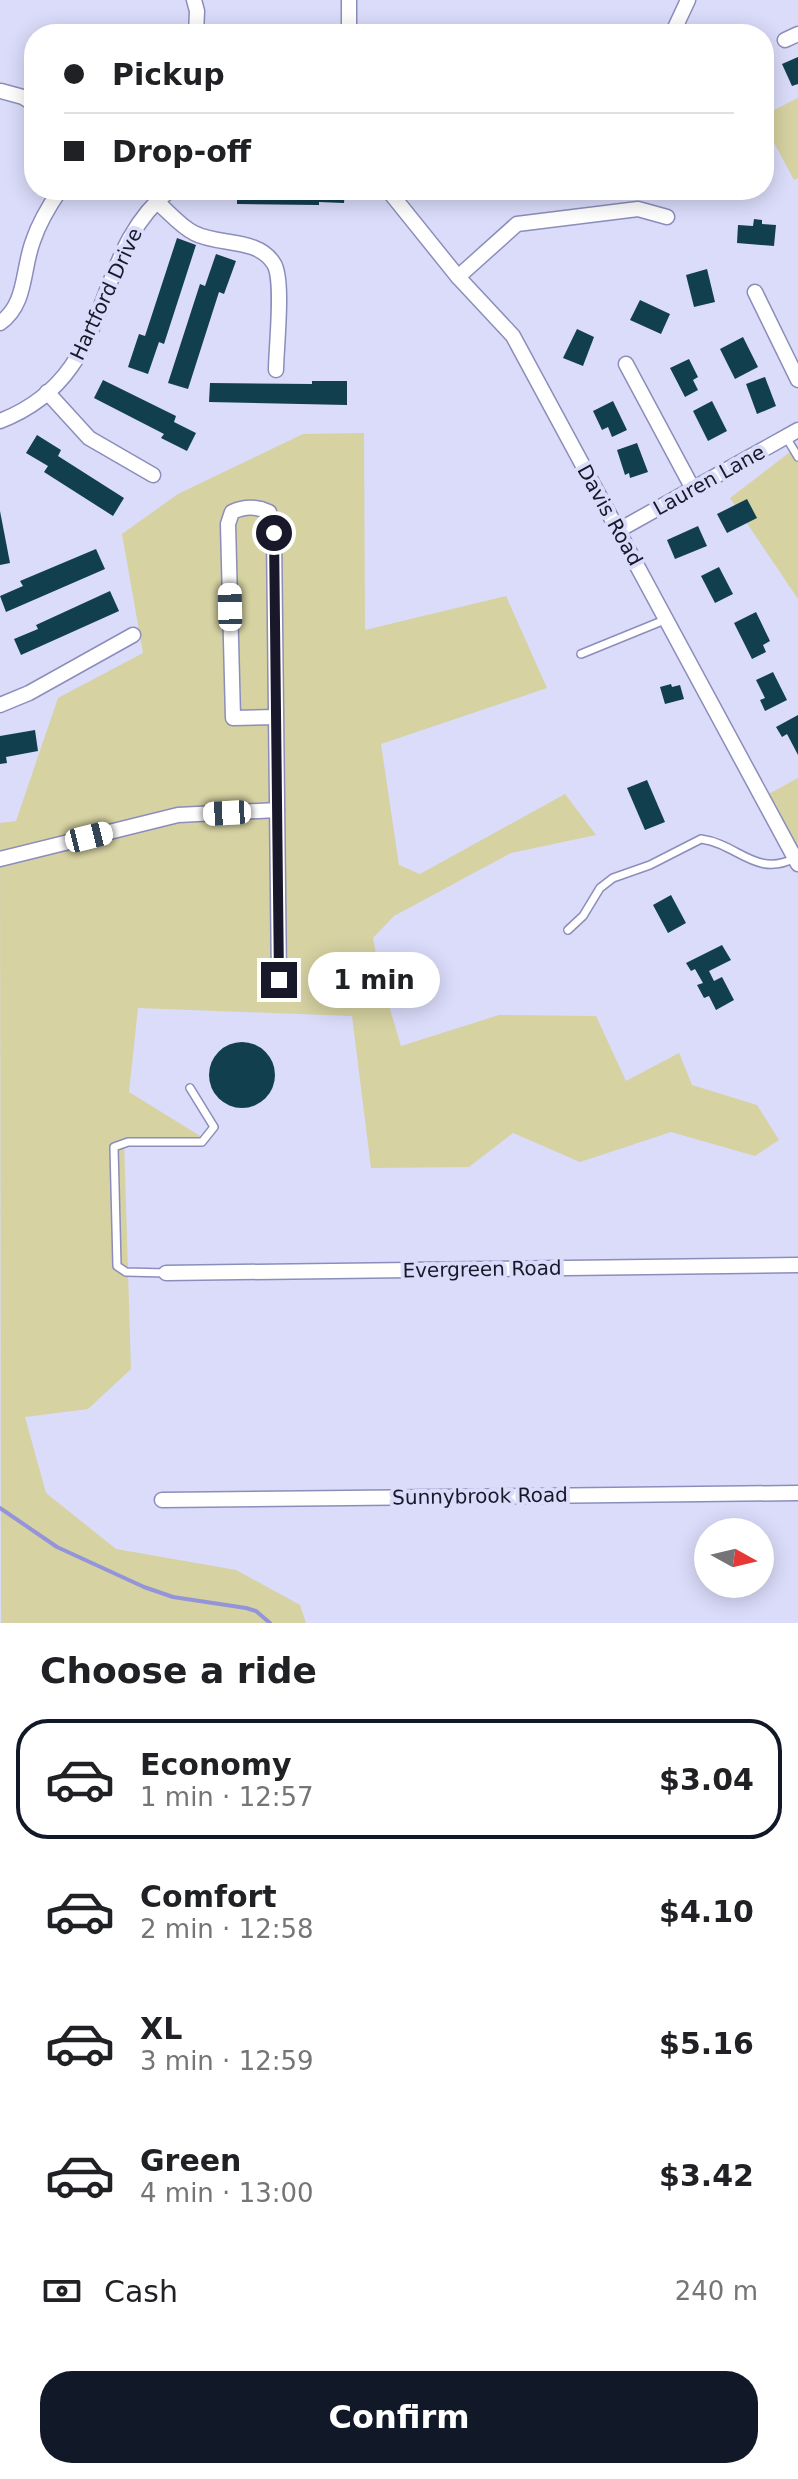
<!DOCTYPE html>
<meta charset="utf-8">
<style>
body{margin:0;font-family:"DejaVu Sans",sans-serif;background:#f6f6f6;color:#202124;height:100vh;display:flex;flex-direction:column;font-size:30px;white-space:nowrap}
*{box-sizing:border-box;margin:0}
p{font-size:26px;color:#757577}
.icon{flex:none;width:44px;height:44px;fill:none;stroke:currentColor;stroke-width:2;stroke-linecap:round;stroke-linejoin:round}
.map{position:relative;height:1623px;overflow:hidden}
.panel{display:flex;flex-direction:column;background:#fff;flex:1}
.panel>*{flex:none}
.guide{position:absolute;left:24px;top:24px;width:750px;height:176px;border-radius:32px;box-shadow:0 4px 20px #0003;display:grid;align-content:center;height:176px;padding:0 40px;background:#fff}
.needle{width:52px;rotate:98deg}
.controls{position:absolute;left:694px;top:1518px;display:grid;gap:16px}
.controls a{display:grid;place-items:center;width:80px;height:80px;border-radius:50%;background:#fff;box-shadow:0 4px 20px #0003;font-size:40px}
.end{position:absolute;width:36px;height:36px;margin:-18px;border:10px solid #18182a;background:#fff;box-shadow:0 0 0 4px #fff}
.from{border-radius:50%}
.bubble{position:absolute;height:56px;border-radius:28px;background:#fff;box-shadow:0 4px 20px #0003;font-size:26px;font-weight:700;line-height:56px;text-align:center}
.car{position:absolute;width:24px;height:48px;margin:-24px -12px;border-radius:10px;box-shadow:0 0 6px 2px #0007;background:linear-gradient(#fff 24%,#345 0 40%,#fff 0 76%,#345 0 86%,#fff 0)}
.guide b{display:flex;align-items:center;gap:28px;height:76px;font-size:30px}
.guide b+b{border-top:2px solid #e0e0e0}
.guide i{width:20px;height:20px;background:#202124}
ul{padding:0;list-style:none}
li{display:flex;align-items:center;gap:24px;height:120px;margin:0 16px 12px;padding:0 24px;border:4px solid transparent;border-radius:32px}
li div{flex:1}
li b{display:block;font-size:30px}
li em{font-style:normal;font-weight:700}
li.active{border-color:#111827}
li>.icon{width:72px;height:72px;stroke-width:1.5}
h2{padding:0 40px;font-size:36px;line-height:96px}
.pay{display:flex;align-items:center;gap:20px;height:88px;padding:0 40px;font-size:30px}
.pay p{margin-inline-start:auto}
.cta{display:flex;gap:16px;margin-top:auto;padding:16px 40px}
.cta a{flex:1;height:92px;border-radius:32px;background:#111827;color:#fff;font-size:32px;font-weight:700;line-height:92px;text-align:center}
.map>svg:first-child{display:block}
</style>
<div class="map">
<svg width="798" height="1623" viewBox="0 0 798 1623">
<rect width="100%" height="100%" fill="#dadcfa"/>
<!-- green -->
<g fill="#d6d2a2">
<path d="M798 98V178L794 180 764 124V115Z"/>
<path d="M364 433 365 630 506 596 547 688 381 744 399 865 420 874 565 794 596 835 511 853 394 916 373 938 380 976 401 1046 499 1015 596 1016 626 1081 679 1053 692 1085 757 1105 779 1140 755 1156 671 1132 580 1162 513 1133 469 1167 371 1168 352 1016 138 1008 129 1092 205 1139 124 1140 131 1369 88 1409 25 1417 46 1493 116 1549 236 1570 300 1605 306 1623H1L0 823 16 821 58 698 143 653 122 534 178 494 303 434Z"/>
<path d="M790 452 798 459V599L730 498Z"/>
<path d="M798 778V859L765 796Z"/>
</g>
<g fill="none" stroke-linecap="round" stroke-linejoin="round">
<!-- stream -->
<path stroke="#9494da" stroke-width="4" d="M0 1508 57 1547 144 1587 173 1597 246 1608 256 1611 270 1623"/>
</g>
<!-- building -->
<g fill="#113f4d">
<path d="M798 57V84L792 86 782 64Z"/>
<path d="M237 190H345L344 203 319 202V205L237 204Z"/>
<path d="M754 219 762 220V224L776 225 774 246 737 243 738 225 753 226Z"/>
<path d="M177 238 196 245 164 344 159 342 148 374 128 367 139 334 145 336Z"/>
<path d="M216 254 236 261 224 294 219 292 188 389 168 383 200 284 205 286Z"/>
<path d="M707 269 715 302 694 307 686 275Z"/>
<path d="M640 300 670 314 661 334 630 320Z"/>
<path d="M577 329 594 337 583 366 563 358Z"/>
<path d="M743 337 758 367 735 379 720 349Z"/>
<path d="M689 359 698 377 693 380 698 390 685 397 670 368Z"/>
<path d="M765 377 776 406 757 414 746 384Z"/>
<path d="M103 380 176 416 174 422 196 433 187 451 161 438 164 434 94 398Z"/>
<path d="M312 381H347V405L209 402 210 383 312 384Z"/>
<path d="M613 401 627 430 612 437 608 427 602 430 593 411Z"/>
<path d="M712 401 727 431 708 441 693 411Z"/>
<path d="M37 435 61 450 58 456 124 498 113 516 44 472 48 466 26 453Z"/>
<path d="M637 443 648 472 630 478 629 473 625 475 617 450Z"/>
<path d="M747 499 757 518 727 533 717 514Z"/>
<path d="M0 511 10 563 0 565Z"/>
<path d="M698 526 707 546 675 559 667 540Z"/>
<path d="M96 549 105 569 6 612 0 596 23 586 20 581Z"/>
<path d="M719 567 733 594 715 603 701 576Z"/>
<path d="M110 591 119 611 21 655 14 639 38 629 36 625Z"/>
<path d="M756 612 770 641 763 645 766 652 752 659 734 623Z"/>
<path d="M773 672 787 700 765 711 760 700 765 698 756 680Z"/>
<path d="M671 684 672 687 680 685 684 699 665 704 660 687Z"/>
<path d="M798 715V755L787 734 782 737 776 727Z"/>
<path d="M35 730 38 751 6 757 7 763 0 764V736Z"/>
<path d="M647 780 665 822 645 830 627 788Z"/>
<path d="M671 895 686 923 668 933 653 905Z"/>
<path d="M722 945 731 960 709 971 714 981 722 977 734 1000 716 1010 709 996 704 998 697 985 703 983 695 969 691 971 686 963Z"/>
<circle cx="242" cy="1075" r="33"/>
</g>
<g fill="none" stroke-linecap="round" stroke-linejoin="round">
<defs>
<g id="service">
<path d="M786 437 798 457"/>
<path d="M581 654 667 619"/>
<path d="M568 930 583 916 600 888 613 878 650 865 701 839C738 844 756 878 795 858"/>
<path d="M166 1273 126 1272 117 1266 114 1147 128 1142H202L214 1127 190 1088"/>
</g>
<g id="minor">
<path d="M194 0 197 11 196 34"/>
<path d="M349 0V34"/>
<path d="M669 34 674 30 688 0"/>
<path d="M785 40 798 34"/>
<path d="M1 91 23 97 34 104"/>
<path d="M388 190 458 277 513 336 798 864"/>
<path d="M156 201C168 211 180 226 194 233 218 246 258 237 274 264 284 280 276 349 276 370"/>
<path d="M458 277 517 224 638 209 667 217"/>
<path d="M755 292 798 380"/>
<path d="M0 323C27 304 22 270 33 241 39 223 49 206 60 190"/>
<path d="M626 364 693 489"/>
<path d="M47 392 89 438 153 475"/>
<path d="M0 421C119 375 87 255 170 190"/>
<path d="M619 530 798 430"/>
<path d="M0 705 29 693 133 635"/>
<path d="M275 717 233 718 228 524 232 512C245 506 256 506 269 512L274 533 279 980"/>
<path d="M0 859 178 815 277 810"/>
<path d="M166 1273 798 1265"/>
<path d="M162 1500 798 1493"/>
</g>
</defs>
<!-- service casing -->
<use href="#service" stroke="#8c8dbb" stroke-width="10"/>
<!-- minor casing -->
<use href="#minor" stroke="#8c8dbb" stroke-width="17"/>
<!-- service -->
<use href="#service" stroke="#fff" stroke-width="7"/>
<!-- minor -->
<use href="#minor" stroke="#fff" stroke-width="14"/>
</g>
<g fill="none" stroke-linecap="round" stroke-linejoin="round">
<!-- route -->
<path stroke="#18182a" stroke-width="10" d="M274 533 279 980"/>
</g>
<g text-anchor="middle" stroke-width="8" stroke-linejoin="round" paint-order="stroke">
<!-- street labels -->
<g font-size="20" fill="#18182a" stroke="#dadcfa">
<text transform="translate(106 294) rotate(-65)" y="7">Hartford Drive</text>
<text transform="translate(709 480) rotate(-29)" y="7">Lauren Lane</text>
<text transform="translate(610 515) rotate(61)" y="7">Davis Road</text>
<text transform="translate(482 1269) rotate(-1)" y="7">Evergreen Road</text>
<text transform="translate(480 1496) rotate(-1)" y="7">Sunnybrook Road</text>
</g>
</g>
</svg>
<div class="controls">
<a><svg class="needle" viewBox="-14 -14 28 28"><path d="M0-13l5 13h-10z" fill="#e53935"/><path d="M0 13l5-13h-10z" fill="#757577"/></svg></a>
</div>
<i class="end from" style="left:274px;top:533px"></i>
<i class="end" style="left:279px;top:980px"></i>
<div class="bubble" style="left:308px;top:952px;width:132px">1 min</div>
<i class="car" style="left:230px;top:607px;rotate:359deg"></i>
<i class="car" style="left:227px;top:813px;rotate:267deg"></i>
<i class="car" style="left:89px;top:837px;rotate:76deg"></i>
<div class="guide">
<b><i class="from"></i>Pickup</b>
<b><i></i>Drop-off</b>
</div>
</div>
<section class="panel">
<h2>Choose a ride</h2>
<ul>
<li class="active"><svg class="icon" aria-label="car" viewBox="0 0 24 24"><path d="M5 17H2v-5l4-1 3-4h7l3 4 3 1v5h-3M9 17h6M6 11h13"/><circle cx="7" cy="17" r="2"/><circle cx="17" cy="17" r="2"/></svg><div><b>Economy</b><p>1 min · 12:57</p></div><em>$3.04</em></li>
<li><svg class="icon" aria-label="car" viewBox="0 0 24 24"><path d="M5 17H2v-5l4-1 3-4h7l3 4 3 1v5h-3M9 17h6M6 11h13"/><circle cx="7" cy="17" r="2"/><circle cx="17" cy="17" r="2"/></svg><div><b>Comfort</b><p>2 min · 12:58</p></div><em>$4.10</em></li>
<li><svg class="icon" aria-label="car" viewBox="0 0 24 24"><path d="M5 17H2v-5l4-1 3-4h7l3 4 3 1v5h-3M9 17h6M6 11h13"/><circle cx="7" cy="17" r="2"/><circle cx="17" cy="17" r="2"/></svg><div><b>XL</b><p>3 min · 12:59</p></div><em>$5.16</em></li>
<li><svg class="icon" aria-label="car" viewBox="0 0 24 24"><path d="M5 17H2v-5l4-1 3-4h7l3 4 3 1v5h-3M9 17h6M6 11h13"/><circle cx="7" cy="17" r="2"/><circle cx="17" cy="17" r="2"/></svg><div><b>Green</b><p>4 min · 13:00</p></div><em>$3.42</em></li>
</ul>
<div class="pay"><svg class="icon" aria-label="cash" viewBox="0 0 24 24"><path d="M3 7h18v10H3z"/><circle cx="12" cy="12" r="2"/></svg>Cash<p>240 m</p></div>
<div class="cta"><a>Confirm</a></div>
</section>
